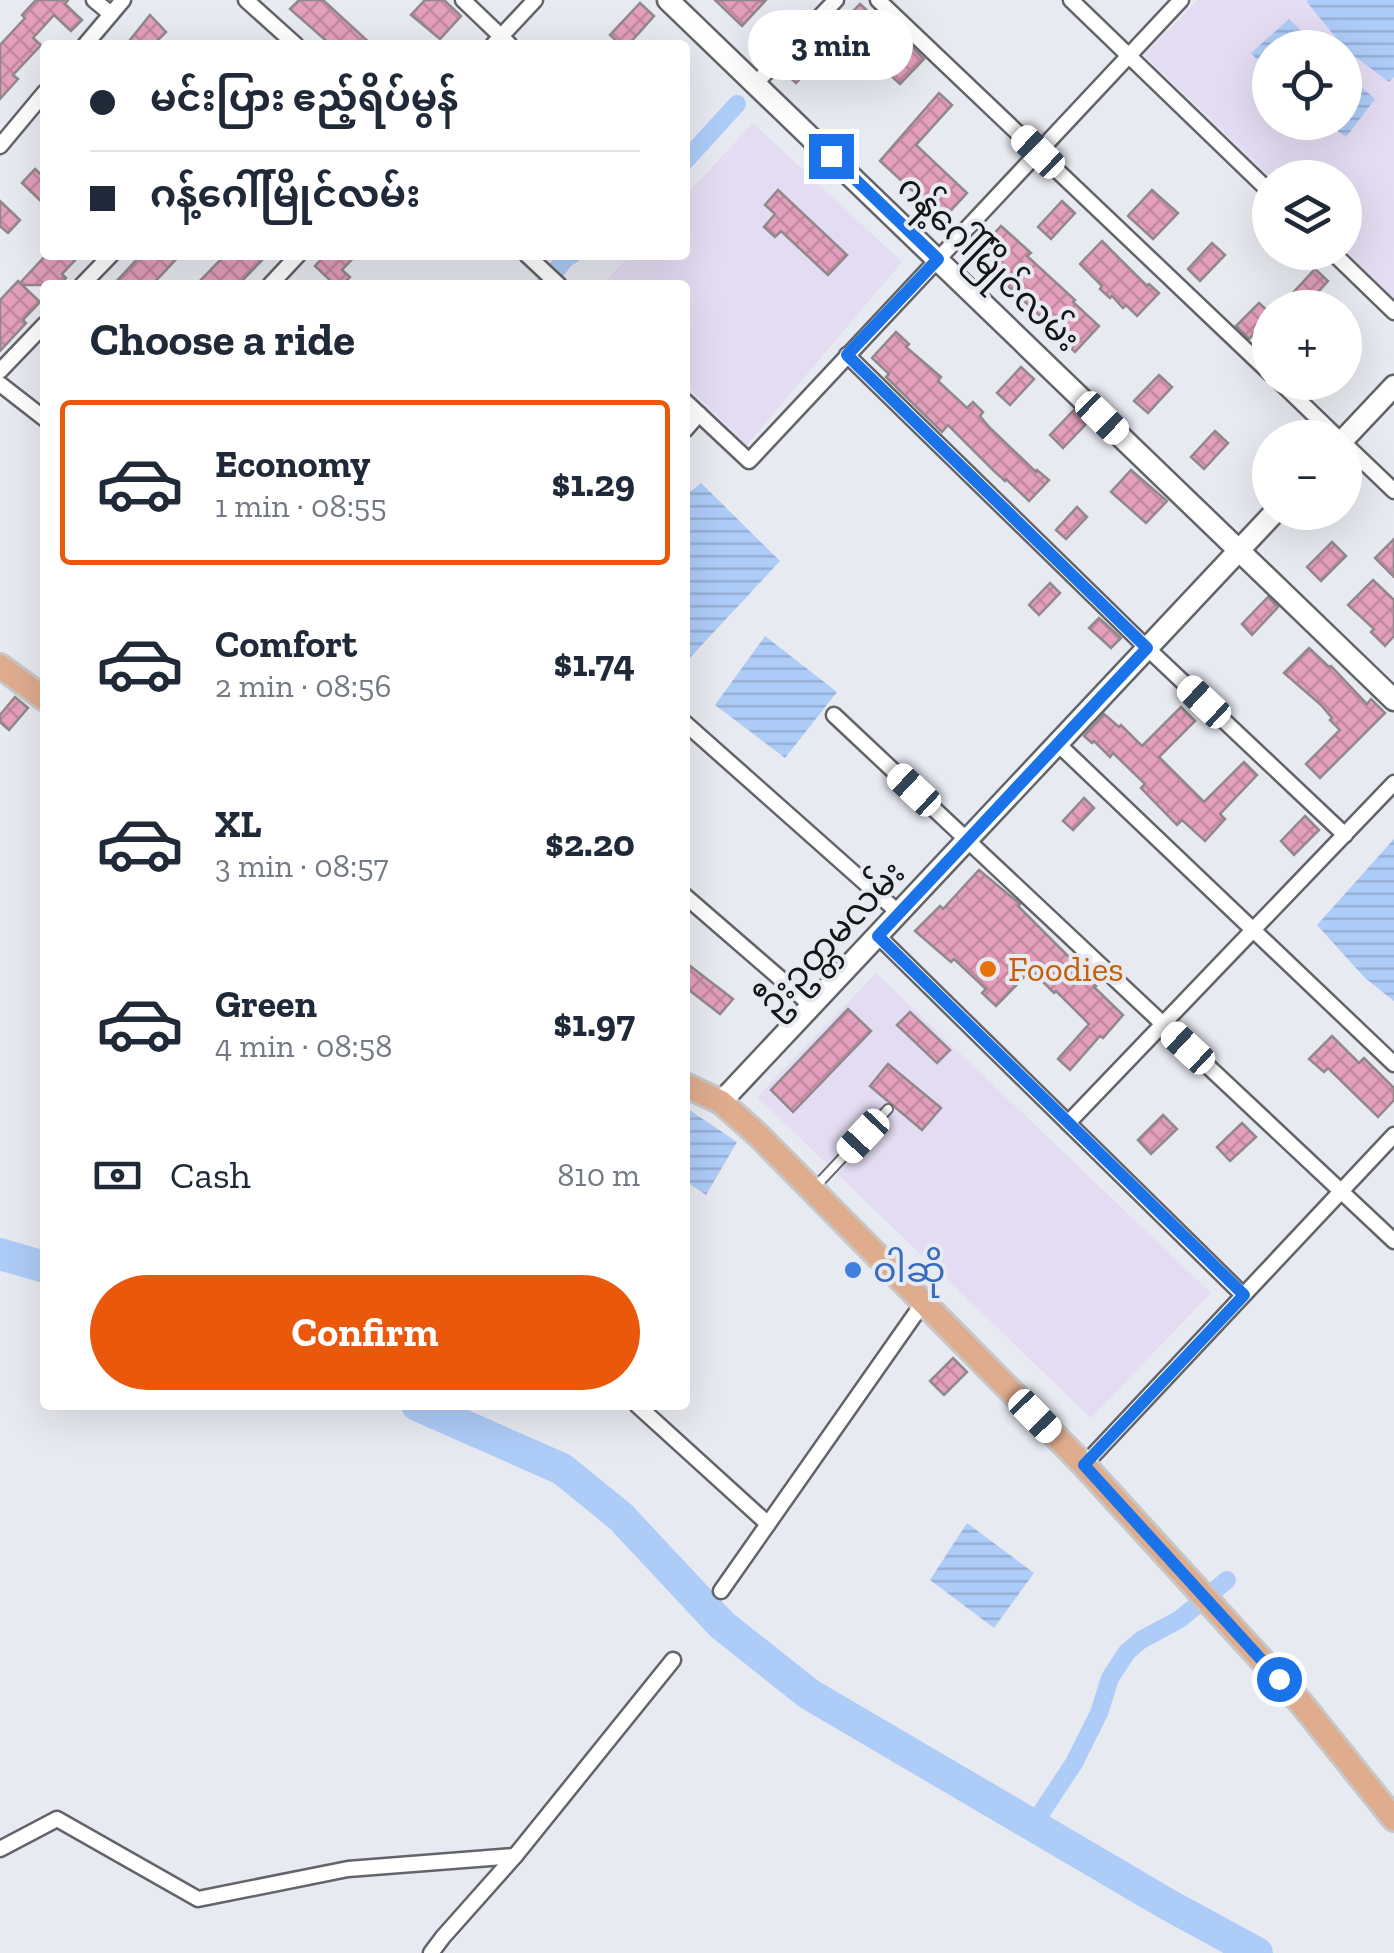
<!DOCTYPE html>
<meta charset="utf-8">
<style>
body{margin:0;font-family:"Zilla Slab","Noto Sans Myanmar",serif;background:#f6f6f7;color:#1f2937;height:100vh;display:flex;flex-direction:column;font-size:38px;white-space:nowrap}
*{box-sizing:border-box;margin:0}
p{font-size:32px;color:#747a83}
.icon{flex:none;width:55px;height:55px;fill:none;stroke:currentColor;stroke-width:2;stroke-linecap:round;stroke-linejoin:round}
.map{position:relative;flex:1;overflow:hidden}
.panel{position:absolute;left:40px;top:280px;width:650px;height:1130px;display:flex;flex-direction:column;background:#fff;border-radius:10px;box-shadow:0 10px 40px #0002}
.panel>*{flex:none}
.guide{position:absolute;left:40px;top:40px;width:650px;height:220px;border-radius:10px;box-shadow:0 10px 40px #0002;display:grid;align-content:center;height:220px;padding:0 50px;background:#fff}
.controls{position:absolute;left:1252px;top:30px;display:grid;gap:20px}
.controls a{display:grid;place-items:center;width:110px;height:110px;border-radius:50%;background:#fff;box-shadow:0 10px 40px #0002;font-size:50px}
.end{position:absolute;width:45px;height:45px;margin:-22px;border:12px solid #1a73e8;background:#fff;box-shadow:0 0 0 5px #fff}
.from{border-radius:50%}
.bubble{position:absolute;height:70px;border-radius:35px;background:#fff;box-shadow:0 10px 40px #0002;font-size:32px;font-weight:800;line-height:70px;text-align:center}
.car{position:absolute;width:30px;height:60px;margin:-30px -15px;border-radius:12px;box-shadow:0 0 8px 2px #0007;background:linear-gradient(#fff 24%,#345 0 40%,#fff 0 76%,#345 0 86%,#fff 0)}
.guide b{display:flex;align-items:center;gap:35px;height:95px;font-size:38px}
.guide b+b{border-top:2px solid #e0e1e3}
.guide i{width:25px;height:25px;background:#1f2937}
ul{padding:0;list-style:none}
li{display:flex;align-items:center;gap:30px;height:165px;margin:0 20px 15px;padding:0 30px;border:5px solid transparent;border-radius:10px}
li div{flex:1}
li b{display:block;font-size:38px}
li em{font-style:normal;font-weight:800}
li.current{border-color:#ea580c}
li>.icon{width:90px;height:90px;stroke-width:1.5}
h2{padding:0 50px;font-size:45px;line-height:120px}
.pay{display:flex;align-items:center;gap:25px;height:110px;padding:0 50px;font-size:38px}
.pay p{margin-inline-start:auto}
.primary-button{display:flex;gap:20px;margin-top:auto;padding:20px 50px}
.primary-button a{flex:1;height:115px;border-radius:60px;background:#ea580c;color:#fff;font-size:40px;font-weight:800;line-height:115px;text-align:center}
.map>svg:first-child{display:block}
</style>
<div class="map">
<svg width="1394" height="1953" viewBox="0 0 1394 1953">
<defs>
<pattern id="water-rules" width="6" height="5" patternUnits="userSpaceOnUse" patternTransform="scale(2.5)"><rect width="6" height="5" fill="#aeccf8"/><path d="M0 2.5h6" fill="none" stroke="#95aed4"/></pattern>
<pattern id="building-cross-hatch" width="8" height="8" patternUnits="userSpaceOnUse" patternTransform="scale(2.5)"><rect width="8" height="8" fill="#e39fbb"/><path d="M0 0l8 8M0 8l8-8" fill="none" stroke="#c288a0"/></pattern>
</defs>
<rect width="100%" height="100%" fill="#e8eaf1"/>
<!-- education -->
<g fill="#e4dcf2" fill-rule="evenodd">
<path d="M1198 0H1394V298L1345 250V178L1270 177 1144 55ZM1270 48H1345V122H1270Z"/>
<path d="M753 123 902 262 747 445 685 384V285H602L630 255H685V196Z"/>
<path d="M876 973 1211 1293 1091 1418 757 1097Z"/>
</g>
<!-- water -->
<g fill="url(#water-rules)">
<path d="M1308 0H1394V77L1389 82 1345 49 1307 2Z"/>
<path d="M1289 19 1319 47 1270 48V74L1251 53Z"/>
<path d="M1345 72 1375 99 1346 137 1326 123 1345 122Z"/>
<path d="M701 483 780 561 685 663V496Z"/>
<path d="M765 636 837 692 785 758 715 705Z"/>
<path d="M1394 839V1001L1365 978 1317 925Z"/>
<path d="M685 1107 737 1142 706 1195 685 1181Z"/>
<path d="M967 1523 1034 1573 994 1628 930 1580Z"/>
</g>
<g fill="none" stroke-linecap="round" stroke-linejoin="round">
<!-- canal -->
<g stroke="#aeccf8" stroke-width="18">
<path d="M685 161 737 104"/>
<path d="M544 285 566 258 572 255"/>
<path d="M1033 1825 1074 1763 1099 1713 1110 1678 1127 1652 1141 1640 1180 1619 1227 1580"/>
</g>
<!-- river -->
<g stroke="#aeccf8" stroke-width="32">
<path d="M0 1254 45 1267"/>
<path d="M417 1405 562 1469 621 1517 722 1625 809 1694 1167 1904 1257 1953"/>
</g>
</g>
<!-- building -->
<g fill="url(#building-cross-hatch)" stroke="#90888b" stroke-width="2.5">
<path d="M36 0H68L65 4 82 20 71 31 54 15 33 38 41 45 13 75 18 79 0 99V45L25 18 22 15Z"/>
<path d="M299 0H323L372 45H331L290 9Z"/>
<path d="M425 0H444L461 16 440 39 411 15Z"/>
<path d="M715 0H766L742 26Z"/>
<path d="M640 3 654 16 628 45H621L610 35Z"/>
<path d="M860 4 873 16 849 42 836 29Z"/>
<path d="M150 15 166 32 153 45H126Z"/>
<path d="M807 46 820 58 796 83 783 71Z"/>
<path d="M911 46 924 59 900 84 887 72Z"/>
<path d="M939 93 952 105 916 145 967 193 943 219 880 161Z"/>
<path d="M35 169 45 178V205L22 183Z"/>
<path d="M778 190 847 255 828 275 781 231 775 237 764 227 775 214 765 205Z"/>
<path d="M1152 190 1178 213 1153 239 1128 216Z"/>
<path d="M0 201 20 220 8 233 0 226Z"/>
<path d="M1062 201 1075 213 1051 239 1038 227Z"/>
<path d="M1001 226 1031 253 1027 256 1075 300 1073 302 1099 326 1075 352 1062 340 1064 338 1008 286 1011 283 977 252Z"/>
<path d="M1102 241 1147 286 1149 284 1159 293 1137 316 1126 305 1123 308 1112 296 1110 298 1100 289 1102 286 1080 264Z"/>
<path d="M1212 243 1225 255 1200 281 1188 269Z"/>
<path d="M46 255H80L62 274 66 278 59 285H22L40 302 23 320 26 323 0 351V300L18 281 20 283Z"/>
<path d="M141 255H180L152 285H113Z"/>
<path d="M225 255H267L238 285H196Z"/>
<path d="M325 255H356L342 270 350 277 342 285H335L315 266Z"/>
<path d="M1315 269 1328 281 1304 307 1291 295Z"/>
<path d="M1259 303 1270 313V316L1249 339 1236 326Z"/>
<path d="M896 332 909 344 906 347 941 377 938 381 967 408 973 402 983 412 980 416 989 427 1036 472 1037 470 1049 480 1029 501 1006 479 1005 481 994 471 948 425 942 432 886 377 889 374 872 358Z"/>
<path d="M1021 367 1034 379 1010 405 997 393Z"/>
<path d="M1159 375 1172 387 1148 413 1134 401Z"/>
<path d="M1074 410 1087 423 1063 448 1050 435Z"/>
<path d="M1215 431 1228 443 1204 469 1191 457Z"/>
<path d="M1131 470 1167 501 1146 523 1111 492Z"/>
<path d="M1077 507 1087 517 1066 539 1056 530Z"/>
<path d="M1394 539V577L1375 558Z"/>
<path d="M1332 542 1346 556 1321 581 1307 567Z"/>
<path d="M1373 580 1394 600V636L1385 646 1371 632 1374 629 1348 605Z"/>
<path d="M1050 583 1060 593 1039 615 1029 605Z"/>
<path d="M1268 597 1278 607 1252 635 1242 624Z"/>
<path d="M1099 618 1121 638 1111 648 1089 628Z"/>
<path d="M1309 648 1329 667 1331 666 1367 704 1371 699 1385 713 1320 778 1306 764 1340 730 1330 720 1332 718 1321 705 1284 673Z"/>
<path d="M15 697 28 708 9 730 0 722V715Z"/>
<path d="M1181 707 1195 721 1159 757 1204 802 1244 762 1257 775 1220 814 1225 819 1205 841 1182 820 1177 825 1141 788 1145 784 1113 753 1110 757 1094 741 1092 743 1084 736 1104 714 1119 727 1121 725 1142 746Z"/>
<path d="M1084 798 1094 808 1073 830 1063 821Z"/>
<path d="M1305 816 1319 830 1294 855 1281 841Z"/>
<path d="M979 870 1020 904 1018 906 1079 967 1077 969 1096 986 1094 987 1123 1015 1103 1038 1100 1036 1070 1070 1058 1059 1089 1024 1056 991 1054 993 1031 970 996 1006 982 993 986 989 954 959 951 962 915 931 940 906 943 909Z"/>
<path d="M685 962 733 999 720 1014 685 987Z"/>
<path d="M848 1009 871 1031 793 1112 771 1090Z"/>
<path d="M910 1012 950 1050 937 1063 897 1025Z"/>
<path d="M1332 1036 1359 1063 1364 1058 1394 1088V1100L1378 1117 1328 1068 1324 1072 1309 1059Z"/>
<path d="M888 1064 941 1108 922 1130 870 1086Z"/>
<path d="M1163 1115 1177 1129 1151 1154 1138 1140Z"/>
<path d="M1242 1123 1256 1137 1230 1161 1217 1147Z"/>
<path d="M953 1358 967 1372 944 1395 930 1381Z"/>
</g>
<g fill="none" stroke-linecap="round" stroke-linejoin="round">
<defs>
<path id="lane" d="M816 1186 888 1109"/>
<g id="street">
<path d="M94 0 111 14"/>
<path d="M246 0 296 45"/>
<path d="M463 0 510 45"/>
<path d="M878 0 1270 373"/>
<path d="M1071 0 1270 192"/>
<path d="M85 45 123 0"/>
<path d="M493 45 535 0"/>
<path d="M756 83 836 0"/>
<path d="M0 146 45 92"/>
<path d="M1332 252 1394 312"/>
<path d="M527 255 559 285"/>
<path d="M82 285 111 255"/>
<path d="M270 285 298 255"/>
<path d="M847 355 1147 648 1345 835"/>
<path d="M0 371 45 324"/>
<path d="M1280 382 1338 438"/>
<path d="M0 384 45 419"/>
<path d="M685 401 749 461 1181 0"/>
<path d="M685 430 699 414"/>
<path d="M1345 444 1394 491"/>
<path d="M834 715 1394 1241"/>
<path d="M685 723 899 913"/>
<path d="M1058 744 1394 1064"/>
<path d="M685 896 812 1006"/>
<path d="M878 936 1243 1295"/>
<path d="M1068 1123 1394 783"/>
<path d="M637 1405 768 1524"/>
<path d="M1084 1465 1394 1135"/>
<path d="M721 1591 923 1303"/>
<path d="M0 1849 57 1819 198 1899 348 1869 515 1856"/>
<path d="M431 1953 443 1937 515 1856 673 1660"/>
</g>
<g id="secondary">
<path d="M668 0 1394 700"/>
<path d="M1345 438 1394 386"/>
<path d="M721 1102 1275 512"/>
</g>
<g id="primary">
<path d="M0 666 45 699"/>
<path d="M685 1085 721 1102 758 1135 1084 1465 1301 1703 1394 1819"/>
</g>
</defs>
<!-- lane casing -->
<use href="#lane" stroke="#63646a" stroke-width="12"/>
<!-- street casing -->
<use href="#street" stroke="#63646a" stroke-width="19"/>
<!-- secondary casing -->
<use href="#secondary" stroke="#63646a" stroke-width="25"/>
<!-- primary casing -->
<use href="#primary" stroke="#c7c7c7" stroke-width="28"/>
<!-- lane -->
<use href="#lane" stroke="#fff" stroke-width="8"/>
<!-- street -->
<use href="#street" stroke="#fff" stroke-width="14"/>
<!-- secondary -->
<use href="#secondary" stroke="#fff" stroke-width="20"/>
<!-- primary -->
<use href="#primary" stroke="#dfac8e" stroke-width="22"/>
</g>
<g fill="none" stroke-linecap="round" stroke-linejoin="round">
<!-- route -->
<path stroke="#1a73e8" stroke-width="12" d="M831 156 938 259 847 355 1147 648 878 936 1244 1295 1084 1465 1279 1679"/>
</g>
<!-- markers -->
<circle fill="#e8710a" stroke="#e8eaf1" stroke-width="4" cx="988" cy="969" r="10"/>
<circle fill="#3f7fe0" stroke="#e8eaf1" stroke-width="4" cx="853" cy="1270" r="10"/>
<g text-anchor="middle" stroke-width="8" stroke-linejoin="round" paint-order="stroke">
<!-- street labels -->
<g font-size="35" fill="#141517" stroke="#e8eaf1">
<text transform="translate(989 263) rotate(44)" y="12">ဂန့်ဂေါ်မြိုင်လမ်း</text>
<text transform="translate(831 938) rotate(-47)" y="12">ဦးဥတ္တမလမ်း</text>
</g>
<!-- food labels -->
<g font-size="35" fill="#c56008" stroke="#e8eaf1" text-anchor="start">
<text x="1008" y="981">Foodies</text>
</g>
<!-- shop labels -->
<g font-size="35" fill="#366cbe" stroke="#e8eaf1" text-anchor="start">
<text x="873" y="1282">ဝါဆို</text>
</g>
</g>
</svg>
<div class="controls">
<a><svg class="icon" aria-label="locate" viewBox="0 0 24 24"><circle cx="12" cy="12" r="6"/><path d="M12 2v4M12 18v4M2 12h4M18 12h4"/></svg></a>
<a><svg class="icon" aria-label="layers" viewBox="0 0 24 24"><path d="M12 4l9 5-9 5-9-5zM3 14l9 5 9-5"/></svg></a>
<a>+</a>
<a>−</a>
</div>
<i class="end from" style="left:1279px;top:1679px"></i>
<i class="end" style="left:831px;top:156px"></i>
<div class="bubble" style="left:748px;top:10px;width:165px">3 min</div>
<i class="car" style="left:1038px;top:152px;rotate:314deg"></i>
<i class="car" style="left:1102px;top:418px;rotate:134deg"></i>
<i class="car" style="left:1204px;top:702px;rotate:313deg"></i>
<i class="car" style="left:914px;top:790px;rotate:313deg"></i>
<i class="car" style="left:1188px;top:1048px;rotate:313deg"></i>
<i class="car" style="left:863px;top:1136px;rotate:223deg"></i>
<i class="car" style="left:1035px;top:1416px;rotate:136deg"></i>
<div class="guide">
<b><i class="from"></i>မင်းပြား ဧည့်ရိပ်မွန်</b>
<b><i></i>ဂန့်ဂေါ်မြိုင်လမ်း</b>
</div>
<section class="panel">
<h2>Choose a ride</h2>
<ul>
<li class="current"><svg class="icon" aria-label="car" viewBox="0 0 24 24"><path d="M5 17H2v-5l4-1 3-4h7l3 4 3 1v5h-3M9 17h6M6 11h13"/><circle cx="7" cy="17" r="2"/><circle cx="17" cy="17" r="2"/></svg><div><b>Economy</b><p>1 min · 08:55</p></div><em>$1.29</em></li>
<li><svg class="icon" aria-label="car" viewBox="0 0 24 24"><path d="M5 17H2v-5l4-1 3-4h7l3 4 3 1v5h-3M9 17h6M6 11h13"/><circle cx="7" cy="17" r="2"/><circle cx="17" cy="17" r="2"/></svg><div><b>Comfort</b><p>2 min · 08:56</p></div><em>$1.74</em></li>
<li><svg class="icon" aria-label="car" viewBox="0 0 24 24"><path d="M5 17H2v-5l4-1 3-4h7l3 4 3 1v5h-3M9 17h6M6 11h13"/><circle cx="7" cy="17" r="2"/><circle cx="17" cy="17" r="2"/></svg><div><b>XL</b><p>3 min · 08:57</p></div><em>$2.20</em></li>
<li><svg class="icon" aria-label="car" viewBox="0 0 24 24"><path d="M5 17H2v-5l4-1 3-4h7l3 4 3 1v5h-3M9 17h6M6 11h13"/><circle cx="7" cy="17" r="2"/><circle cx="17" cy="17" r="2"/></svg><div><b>Green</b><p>4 min · 08:58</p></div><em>$1.97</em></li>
</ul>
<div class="pay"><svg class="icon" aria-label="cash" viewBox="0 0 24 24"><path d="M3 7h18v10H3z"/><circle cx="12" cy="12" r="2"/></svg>Cash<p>810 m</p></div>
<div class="primary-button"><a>Confirm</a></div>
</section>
</div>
